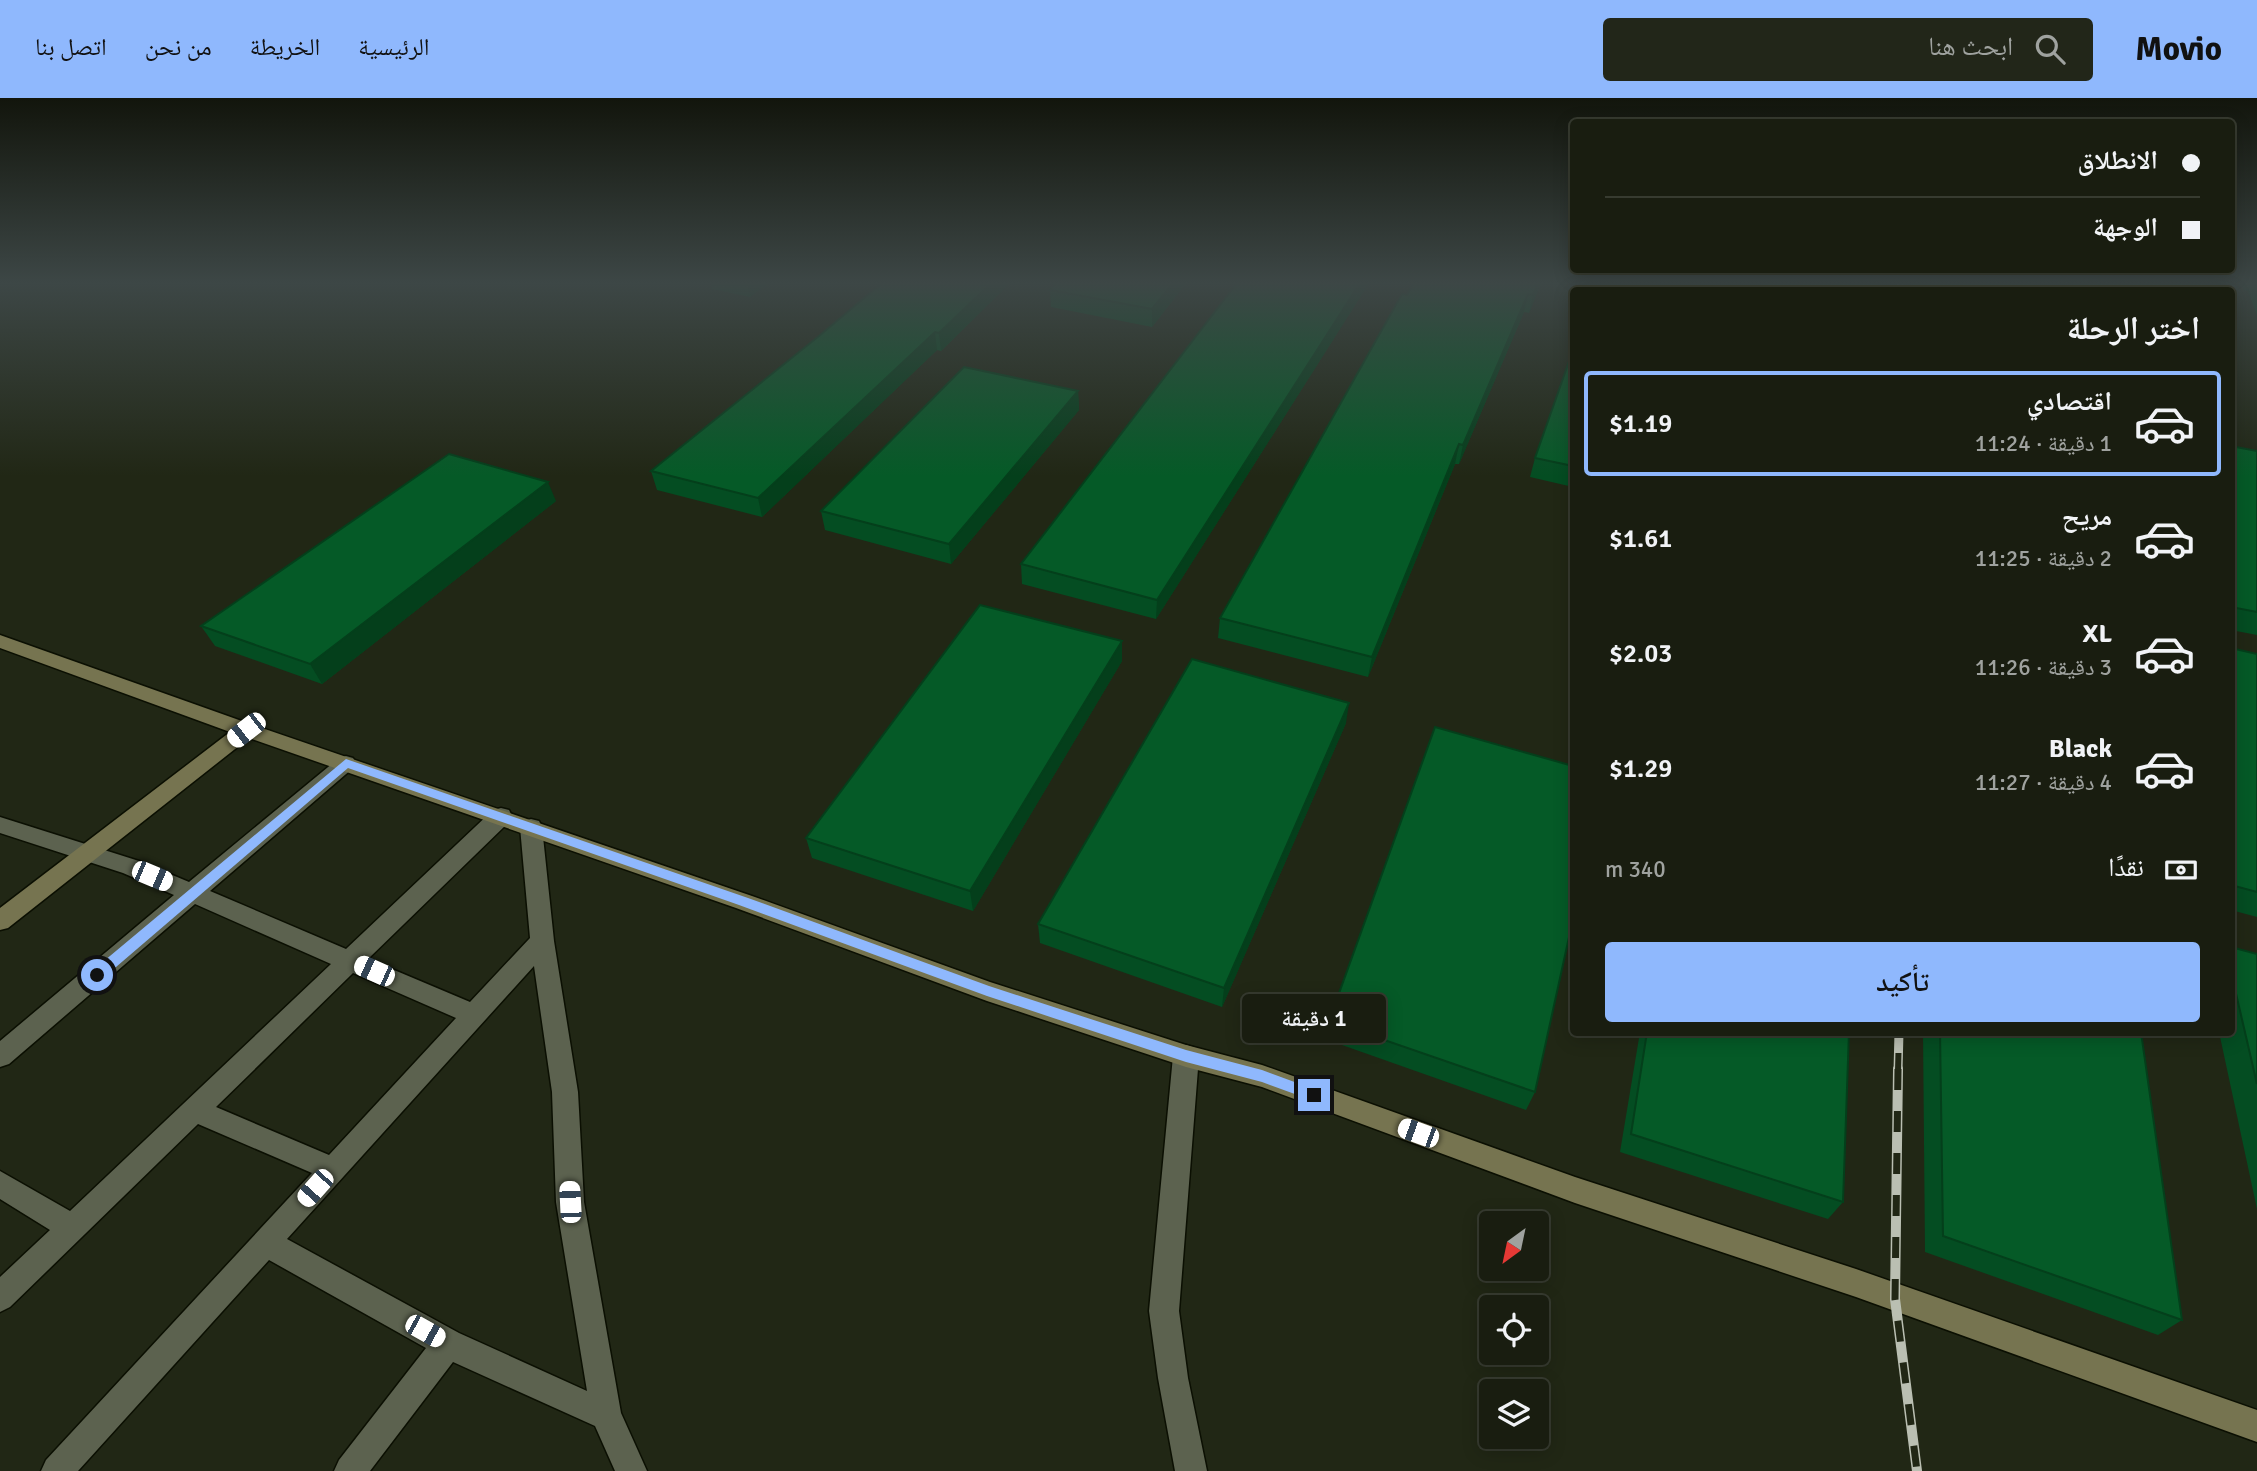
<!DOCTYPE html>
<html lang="ar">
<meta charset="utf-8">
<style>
body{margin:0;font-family:Signika,"Noto Naskh Arabic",sans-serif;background:#222619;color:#f1f3f6;direction:rtl;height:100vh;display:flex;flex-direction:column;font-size:26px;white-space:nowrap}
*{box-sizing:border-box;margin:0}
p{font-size:23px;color:#9fa29f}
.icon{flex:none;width:38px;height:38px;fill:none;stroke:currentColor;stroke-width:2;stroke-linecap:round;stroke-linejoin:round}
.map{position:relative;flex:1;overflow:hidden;direction:ltr}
.details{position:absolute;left:1570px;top:189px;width:665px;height:749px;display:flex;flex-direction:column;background:#191d10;border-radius:7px;box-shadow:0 4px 18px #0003,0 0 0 2px #373b30;direction:rtl}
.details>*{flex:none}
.banner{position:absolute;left:1570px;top:21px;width:665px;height:154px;border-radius:7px;box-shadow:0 4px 18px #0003,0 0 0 2px #373b30;direction:rtl;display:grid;align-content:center;height:154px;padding:0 35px;background:#191d10}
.needle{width:46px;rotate:213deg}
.fabs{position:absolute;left:1479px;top:1113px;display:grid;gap:14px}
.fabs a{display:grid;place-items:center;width:70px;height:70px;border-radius:7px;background:#191d10;box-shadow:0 4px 18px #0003,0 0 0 2px #373b30;font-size:35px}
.end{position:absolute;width:32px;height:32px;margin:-16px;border:9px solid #8fb8fd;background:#111;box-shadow:0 0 0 4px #111}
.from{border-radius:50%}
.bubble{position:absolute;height:49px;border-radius:7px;background:#191d10;box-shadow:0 4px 18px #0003,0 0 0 2px #373b30;font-size:23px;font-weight:600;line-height:49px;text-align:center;direction:rtl}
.car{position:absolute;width:21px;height:42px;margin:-21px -10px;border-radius:9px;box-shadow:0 0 5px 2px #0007;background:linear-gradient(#fff 24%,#345 0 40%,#fff 0 76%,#345 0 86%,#fff 0)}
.banner b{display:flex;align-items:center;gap:24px;height:66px;font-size:26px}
.banner b+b{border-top:2px solid #373b30}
.banner i{width:18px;height:18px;background:#f1f3f6}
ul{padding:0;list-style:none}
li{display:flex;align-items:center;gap:21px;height:105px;margin:0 14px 10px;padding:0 21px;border:4px solid transparent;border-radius:7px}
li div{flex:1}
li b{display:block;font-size:26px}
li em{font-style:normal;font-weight:600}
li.current{border-color:#8fb8fd}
li>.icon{width:63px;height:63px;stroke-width:1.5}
h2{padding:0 35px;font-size:32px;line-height:84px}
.pay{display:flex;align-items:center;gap:18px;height:77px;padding:0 35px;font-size:26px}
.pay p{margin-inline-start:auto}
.action{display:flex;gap:14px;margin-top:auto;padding:14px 35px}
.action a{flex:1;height:80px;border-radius:7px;background:#8fb8fd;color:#111;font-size:28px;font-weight:600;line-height:80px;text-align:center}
header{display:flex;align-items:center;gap:42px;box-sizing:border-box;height:98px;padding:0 35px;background:#8fb8fd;color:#111}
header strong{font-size:33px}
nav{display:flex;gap:38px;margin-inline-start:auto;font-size:24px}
.search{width:490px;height:63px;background:#222619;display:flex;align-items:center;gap:18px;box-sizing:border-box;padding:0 24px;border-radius:7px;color:#9fa29f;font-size:26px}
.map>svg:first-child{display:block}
</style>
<header>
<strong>Movio</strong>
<div class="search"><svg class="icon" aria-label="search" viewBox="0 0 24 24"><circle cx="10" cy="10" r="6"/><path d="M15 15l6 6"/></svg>ابحث هنا</div>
<nav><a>الرئيسية</a><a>الخريطة</a><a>من نحن</a><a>اتصل بنا</a></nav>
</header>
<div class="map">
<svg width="2257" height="1373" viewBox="0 0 2257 1373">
<rect width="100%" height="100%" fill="#212715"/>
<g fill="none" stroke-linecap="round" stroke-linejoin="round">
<defs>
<g id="street">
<path d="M346 658 353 660 356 665 353 670 210 793 346 851 493 712 501 710 509 712 512 718 509 724 368 861 470 904 530 840 520 729 523 723 531 721 539 723 542 729 554 843 578 994 584 1104 621 1315 647 1373H615L595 1328 453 1264 370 1373H334L339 1362 426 1250 269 1162 78 1373H41L46 1362 312 1075 198 1026 10 1209 0 1214V1179L50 1132 0 1101V1073L70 1113 331 866 195 806 9 966 0 969V943L174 797 123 775 0 735V719L139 763 189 784 339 660ZM534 868 552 994 556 1104 587 1293 459 1235 287 1141ZM353 875 456 920 329 1057 216 1009Z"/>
<path d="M1186 947 1195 950 1199 958 1179 1213 1188 1280 1207 1373H1175L1158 1280 1149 1213 1173 958 1177 950Z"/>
</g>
<path id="secondary" d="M0 537 253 627 752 798 990 884 1186 947 1262 967 1575 1079 1856 1171 2257 1312V1344L1856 1199 1575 1105 1262 989 1186 969 987 903 736 810 249 640 8 830 0 832V810L230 634 0 550Z"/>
</defs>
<!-- street casing -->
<use href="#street" stroke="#0b0f02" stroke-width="3"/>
<!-- secondary casing -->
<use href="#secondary" stroke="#0b0f02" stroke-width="3"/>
<!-- street -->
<use href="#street" fill="#5c624f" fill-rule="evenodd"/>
<!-- secondary -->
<use href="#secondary" fill="#767450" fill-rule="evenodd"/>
<defs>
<path id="rail-far2" d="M1900 185V192"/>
<path id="rail-far1" d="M1898 973 1899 934"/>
<path id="rail" d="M1898 971 1895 1201 1917 1373"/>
</defs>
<!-- rail-far2 casing -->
<use href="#rail-far2" stroke="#babfb2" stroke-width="5"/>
<!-- rail-far1 casing -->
<use href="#rail-far1" stroke="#babfb2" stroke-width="9"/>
<!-- rail casing -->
<use href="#rail" stroke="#babfb2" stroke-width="10"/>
<!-- rail-far2 -->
<use href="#rail-far2" stroke="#212715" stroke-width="3.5" stroke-dasharray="11" stroke-linecap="butt"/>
<!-- rail-far1 -->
<use href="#rail-far1" stroke="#212715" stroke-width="6" stroke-dasharray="18" stroke-linecap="butt"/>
<!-- rail -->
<use href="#rail" stroke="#212715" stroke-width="7" stroke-dasharray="21" stroke-linecap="butt"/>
</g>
<!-- wall -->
<g fill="#044d22">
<path d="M711 185H768L750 199 712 191Z"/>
<path d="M882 185H1010L941 253 937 252 762 419 657 392 651 373 819 238Z"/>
<path d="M1056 185H1186L1152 229 1051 209 1050 192Z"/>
<path d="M1237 185H1369L1156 521 1022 486 1021 466Z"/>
<path d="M1541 185 1529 215 1524 214 1459 366H1455L1368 579 1218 540 1220 520 1407 197Z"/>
<path d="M1764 185H1876V192H1763Z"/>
<path d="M1913 185H2032L2034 192H1914Z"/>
<path d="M2073 185H2203L2206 192H2074Z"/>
<path d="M2242 185H2257V217L2248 193 2244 192Z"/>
<path d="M1573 252V389L1530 379 1535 360Z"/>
<path d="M1078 293 1079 312 951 466 825 432 821 413Z"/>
<path d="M2231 348 2257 353V537L2231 532Z"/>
<path d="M556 403 322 586 215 548 201 528Z"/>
<path d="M1122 543V563L973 813 812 760 806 740Z"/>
<path d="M2231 550 2257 556V819L2231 812Z"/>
<path d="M1346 625 1222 909 1040 845 1038 826Z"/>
<path d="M2231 849 2257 856V1111L2219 934H2231Z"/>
<path d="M1329 923 1535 994 1526 1012 1325 941Z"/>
<path d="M1640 934H1849L1843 1104 1828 1121 1620 1054Z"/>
<path d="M1923 934H2141L2182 1222 2158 1237 1925 1154Z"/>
</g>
<!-- shaded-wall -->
<g fill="#043f1b">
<path d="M747 185H768L750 199Z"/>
<path d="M991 185H1010L941 253 939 235Z"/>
<path d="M1173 185H1186L1152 229V211Z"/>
<path d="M1360 185H1369L1156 521 1157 502Z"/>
<path d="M1538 185H1541L1529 215 1533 197Z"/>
<path d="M1528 196 1524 214 1459 366 1463 347Z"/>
<path d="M935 234 937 252 762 419 758 400Z"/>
<path d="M1078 293 1079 312 951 466 949 446Z"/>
<path d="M1459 346 1455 366 1368 579 1372 559Z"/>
<path d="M548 384 556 403 322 586 310 566Z"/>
<path d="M1122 543V563L973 813 970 793Z"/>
<path d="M1349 605 1346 625 1222 909 1224 890Z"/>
</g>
<!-- building -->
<g fill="#055a27" stroke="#043f1b" stroke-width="2">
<path d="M882 185H991L939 235 935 234 758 400 651 373 819 238Z"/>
<path d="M1056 185H1173L1152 211 1050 192Z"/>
<path d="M1237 185H1360L1157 502 1021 466Z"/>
<path d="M1414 185H1538L1533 197 1528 196 1463 347 1459 346 1372 559 1220 520 1402 196 1407 197Z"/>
<path d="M1768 185H1876V192H1767Z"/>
<path d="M1923 185H2032L2034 192H1924Z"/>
<path d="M2086 185H2203L2206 192H2087Z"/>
<path d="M1573 252V368L1535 360Z"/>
<path d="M964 269 1078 293 949 446 821 413Z"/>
<path d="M2231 348 2257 353V514L2231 509Z"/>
<path d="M449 356 548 384 310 566 201 528Z"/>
<path d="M980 507 1122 543 970 793 806 740Z"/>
<path d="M2231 550 2257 556V794L2231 787Z"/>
<path d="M1192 561 1349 605 1224 890 1038 826Z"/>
<path d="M1435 629 1573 668V821L1535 994 1329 923Z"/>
<path d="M2231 849 2257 856V986L2231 874Z"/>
<path d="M1647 934H1849L1843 1104 1631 1036Z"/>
<path d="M1940 934H2141L2182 1222 1943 1138Z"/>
</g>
<!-- sky -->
<linearGradient id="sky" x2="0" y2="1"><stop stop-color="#12150c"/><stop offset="0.49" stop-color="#3d4746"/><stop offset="1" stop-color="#3d4746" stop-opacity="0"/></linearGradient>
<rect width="2257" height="378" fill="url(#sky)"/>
<!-- route -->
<path fill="#8fb8fd" d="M346 661 748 800 989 888 1186 952 1262 972 1319 993 1321 997 1314 1003 1262 984 1186 964 987 898 739 807 348 670 102 881H92V873Z"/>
</svg>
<div class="fabs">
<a><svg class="needle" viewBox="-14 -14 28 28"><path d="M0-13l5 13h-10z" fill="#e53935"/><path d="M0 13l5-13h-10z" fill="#9fa29f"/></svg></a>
<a><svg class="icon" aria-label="locate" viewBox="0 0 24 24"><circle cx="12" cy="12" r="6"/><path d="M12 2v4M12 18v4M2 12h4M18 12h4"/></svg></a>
<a><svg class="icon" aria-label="layers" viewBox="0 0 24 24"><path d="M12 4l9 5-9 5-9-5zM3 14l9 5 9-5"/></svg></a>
</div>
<i class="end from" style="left:97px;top:877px"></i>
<i class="end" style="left:1314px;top:997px"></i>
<div class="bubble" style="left:1242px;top:896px;width:144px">1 دقيقة</div>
<i class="car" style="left:246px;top:632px;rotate:232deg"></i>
<i class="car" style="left:152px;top:778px;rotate:113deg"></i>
<i class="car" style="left:374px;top:873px;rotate:294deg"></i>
<i class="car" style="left:1418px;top:1035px;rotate:290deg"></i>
<i class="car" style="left:315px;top:1090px;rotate:222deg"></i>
<i class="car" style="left:570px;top:1104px;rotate:357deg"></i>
<i class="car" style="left:425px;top:1233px;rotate:119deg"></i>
<div class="banner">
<b><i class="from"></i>الانطلاق</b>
<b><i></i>الوجهة</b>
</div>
<section class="details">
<h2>اختر الرحلة</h2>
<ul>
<li class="current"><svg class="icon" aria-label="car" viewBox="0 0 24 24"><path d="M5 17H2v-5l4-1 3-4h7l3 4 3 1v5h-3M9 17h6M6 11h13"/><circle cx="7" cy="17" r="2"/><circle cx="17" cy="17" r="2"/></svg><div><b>اقتصادي</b><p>1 دقيقة · 11:24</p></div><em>$1.19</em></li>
<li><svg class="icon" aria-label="car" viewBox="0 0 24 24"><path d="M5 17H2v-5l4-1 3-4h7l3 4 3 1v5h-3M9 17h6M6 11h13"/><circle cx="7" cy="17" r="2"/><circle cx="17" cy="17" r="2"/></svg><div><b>مريح</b><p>2 دقيقة · 11:25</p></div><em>$1.61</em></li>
<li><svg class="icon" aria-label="car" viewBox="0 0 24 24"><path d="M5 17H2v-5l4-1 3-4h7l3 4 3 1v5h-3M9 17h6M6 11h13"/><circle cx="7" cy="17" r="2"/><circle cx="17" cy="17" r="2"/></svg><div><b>XL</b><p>3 دقيقة · 11:26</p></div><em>$2.03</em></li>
<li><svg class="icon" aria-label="car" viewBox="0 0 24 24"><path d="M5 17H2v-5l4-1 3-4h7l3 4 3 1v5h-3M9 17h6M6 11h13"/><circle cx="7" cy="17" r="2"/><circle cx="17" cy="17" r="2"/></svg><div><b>Black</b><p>4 دقيقة · 11:27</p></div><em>$1.29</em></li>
</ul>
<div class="pay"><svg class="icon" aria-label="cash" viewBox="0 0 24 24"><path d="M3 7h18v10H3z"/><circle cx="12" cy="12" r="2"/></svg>نقدًا<p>340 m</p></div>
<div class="action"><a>تأكيد</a></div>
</section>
</div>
